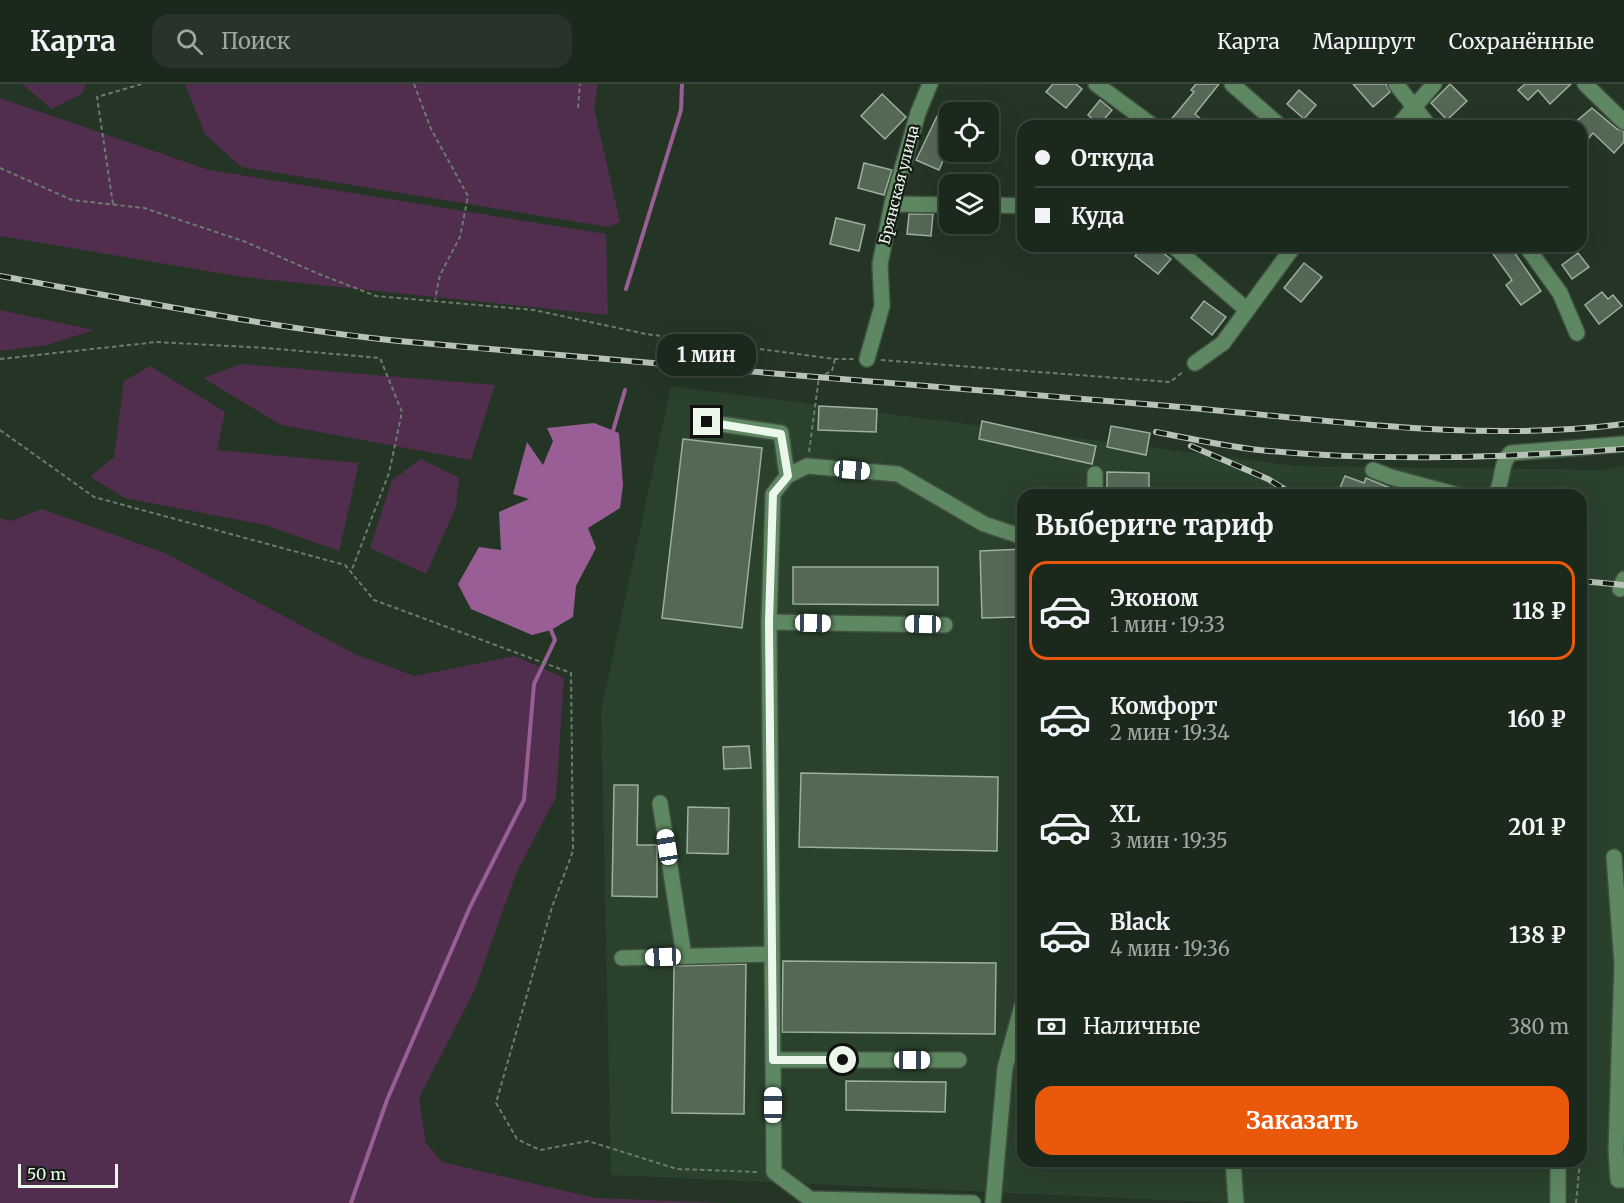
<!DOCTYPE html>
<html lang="ru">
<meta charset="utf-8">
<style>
body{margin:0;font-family:Merriweather,serif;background:#283429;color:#f1f3f6;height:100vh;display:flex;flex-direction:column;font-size:22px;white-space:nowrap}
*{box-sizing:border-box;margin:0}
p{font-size:20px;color:#a0a6a3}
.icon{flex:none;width:33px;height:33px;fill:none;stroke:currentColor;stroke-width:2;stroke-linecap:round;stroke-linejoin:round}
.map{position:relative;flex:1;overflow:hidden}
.side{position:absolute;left:1017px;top:405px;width:570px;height:678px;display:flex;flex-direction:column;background:#1b281c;border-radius:18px;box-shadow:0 6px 24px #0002,0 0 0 2px #39443b}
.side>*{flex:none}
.top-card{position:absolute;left:1017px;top:36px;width:570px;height:132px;border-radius:18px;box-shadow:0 6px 24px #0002,0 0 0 2px #39443b;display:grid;align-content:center;height:132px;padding:0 18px;background:#1b281c}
.controls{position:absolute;left:939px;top:18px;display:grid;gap:12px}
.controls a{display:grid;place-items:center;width:60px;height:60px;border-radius:12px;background:#1b281c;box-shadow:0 6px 24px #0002,0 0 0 2px #39443b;font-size:30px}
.scale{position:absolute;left:18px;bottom:15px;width:100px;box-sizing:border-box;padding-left:6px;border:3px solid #ecf7ec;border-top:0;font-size:16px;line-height:21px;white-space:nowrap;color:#ecf7ec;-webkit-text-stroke:4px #131b13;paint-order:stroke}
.end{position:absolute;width:27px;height:27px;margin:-14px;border:8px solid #ecf7ec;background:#111;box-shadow:0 0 0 3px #111}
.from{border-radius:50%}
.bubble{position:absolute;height:42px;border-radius:18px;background:#1b281c;box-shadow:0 6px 24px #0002,0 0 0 2px #39443b;font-size:20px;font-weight:700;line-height:42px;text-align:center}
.car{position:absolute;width:18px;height:36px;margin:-18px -9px;border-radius:8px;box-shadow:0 0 4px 2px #0007;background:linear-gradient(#fff 24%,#345 0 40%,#fff 0 76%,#345 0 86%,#fff 0)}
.top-card b{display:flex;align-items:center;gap:21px;height:57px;font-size:22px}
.top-card b+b{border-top:2px solid #39443b}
.top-card i{width:15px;height:15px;background:#f1f3f6}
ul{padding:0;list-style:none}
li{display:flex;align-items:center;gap:18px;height:99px;margin:0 12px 9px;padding:0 6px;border:3px solid transparent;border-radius:18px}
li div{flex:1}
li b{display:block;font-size:22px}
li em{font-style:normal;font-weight:700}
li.active{border-color:#ea580c}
li>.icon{width:54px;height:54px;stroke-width:1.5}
h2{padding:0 18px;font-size:27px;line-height:72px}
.pay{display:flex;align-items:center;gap:15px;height:66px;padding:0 18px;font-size:22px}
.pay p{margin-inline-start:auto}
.primary-button{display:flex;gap:12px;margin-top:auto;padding:12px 18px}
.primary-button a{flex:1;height:69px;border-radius:18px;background:#ea580c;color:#fff;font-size:24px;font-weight:700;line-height:69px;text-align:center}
header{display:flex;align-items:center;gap:36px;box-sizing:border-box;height:84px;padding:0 30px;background:#1b281c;border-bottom:2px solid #39443b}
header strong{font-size:28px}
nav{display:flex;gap:33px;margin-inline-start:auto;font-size:21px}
.search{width:420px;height:54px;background:#283429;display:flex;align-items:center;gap:15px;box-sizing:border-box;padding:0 21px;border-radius:18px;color:#a0a6a3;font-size:22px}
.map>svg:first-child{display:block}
</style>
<header>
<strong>Карта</strong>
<div class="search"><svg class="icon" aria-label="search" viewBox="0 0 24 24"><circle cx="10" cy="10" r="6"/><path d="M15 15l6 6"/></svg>Поиск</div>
<nav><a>Карта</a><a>Маршрут</a><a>Сохранённые</a></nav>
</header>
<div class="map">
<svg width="1624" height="1119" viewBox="0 0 1624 1119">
<rect width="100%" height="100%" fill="#243525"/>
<!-- built -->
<path fill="#2a412c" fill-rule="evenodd" d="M671 302 1295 382 1603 386 1624 382V1119H1232L611 1091 601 627ZM1023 411H1581V1077H1023Z"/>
<!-- green -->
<g fill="#512d4e">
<path d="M22 0H86L83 9 52 25Z"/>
<path d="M185 0H598L594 24 620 138 609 143 241 83 205 50Z"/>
<path d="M0 14 209 86 606 150 608 231 243 193 0 152Z"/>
<path d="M0 226 94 246 48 261 0 267Z"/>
<path d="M241 280 495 301 471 376 281 341 203 294Z"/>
<path d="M150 282 225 328 217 366 359 379 339 467 265 441 125 414 90 393 114 373 124 297Z"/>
<path d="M421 375 459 394 456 423 426 490 370 464 392 396Z"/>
<path d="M42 425 165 469 357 571 415 592 515 572 564 594 556 713 517 787 475 905 419 1014 426 1059 442 1078 595 1114 727 1119H0V434L11 437Z"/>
</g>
<!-- water -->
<path fill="#995e95" d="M594 339 619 349 623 401 620 424 588 444 596 464 576 502 573 533 551 546 532 551 471 525 458 500 479 463 501 466 499 428 529 415 513 410 527 358 543 381 553 357 547 344Z"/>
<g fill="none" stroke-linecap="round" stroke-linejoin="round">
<!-- stream -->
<g stroke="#995e95" stroke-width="4">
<path d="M626 205 681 26 682 0"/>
<path d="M613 347 625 306"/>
<path d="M351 1119 387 1016 470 823 524 716 534 600 555 556 551 546"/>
</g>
</g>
<!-- building -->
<g fill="#556856" stroke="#9cb09c" stroke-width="1.5">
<path d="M1053 0H1076L1082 5 1066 24 1046 8Z"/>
<path d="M1196 0H1219L1195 30 1209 42H1174L1169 38 1194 8 1191 6Z"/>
<path d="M1353 0H1386L1390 8 1373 23Z"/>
<path d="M1450 0 1467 17 1447 36 1431 19Z"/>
<path d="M1525 0H1571L1550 20 1538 6 1528 16 1518 6Z"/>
<path d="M1299 6 1316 21 1304 35 1287 20Z"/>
<path d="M882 10 906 33 885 55 861 32Z"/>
<path d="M1100 16 1112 26 1099 41 1088 31Z"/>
<path d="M941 24 950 28V61L939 86 916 76Z"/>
<path d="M1592 24 1617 45 1624 47V58L1614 69 1593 49 1589 54 1581 47V42L1573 40Z"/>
<path d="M864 79 892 86 884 111 858 104Z"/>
<path d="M909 130H933L931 152 907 150Z"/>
<path d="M836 134 865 141 859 167 830 160Z"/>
<path d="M1143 162H1154L1171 175 1158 190 1135 172Z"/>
<path d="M1498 162H1510L1541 207 1521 221 1506 201 1512 196 1491 167Z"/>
<path d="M1578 169 1589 183 1572 195 1562 181Z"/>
<path d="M1304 179 1322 193 1301 218 1284 204Z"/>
<path d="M1602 208 1608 215 1613 211 1622 222 1599 240 1585 221Z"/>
<path d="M1204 217 1226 233 1212 251 1191 234Z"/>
<path d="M819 322 877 325 876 348 818 346Z"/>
<path d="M982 337 1096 362 1092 380 979 355Z"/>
<path d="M1111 342 1150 349 1146 371 1107 363Z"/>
<path d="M683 355 762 364 742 544 662 534Z"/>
<path d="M1107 388 1149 389V411H1120V407L1107 406Z"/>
<path d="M1345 392 1364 399 1366 394 1407 411H1337Z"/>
<path d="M1022 465 1023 533 982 534 980 467Z"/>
<path d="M793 483H938V521L793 520Z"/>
<path d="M749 662 751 684 724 685 723 663Z"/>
<path d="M801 689 998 693 997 767 799 763Z"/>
<path d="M614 701H638L637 761H657V813L612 812Z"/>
<path d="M688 723 729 724 728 770 687 769Z"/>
<path d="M783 877 996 879 995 950 782 948Z"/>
<path d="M746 880 744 1030 672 1029 674 882Z"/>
<path d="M846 997 946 998 945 1028 846 1026Z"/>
</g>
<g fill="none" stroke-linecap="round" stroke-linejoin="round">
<defs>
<g id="minor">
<path d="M1096 0 1153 42"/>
<path d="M1232 0 1280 42"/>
<path d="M1396 0 1429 42"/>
<path d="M1585 0 1624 38"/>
<path d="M1398 42 1434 0"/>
<path d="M892 120 950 121"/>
<path d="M988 121 1023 122"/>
<path d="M1173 162 1247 226"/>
<path d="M1526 162 1560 209 1577 249"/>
<path d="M867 275 882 222 880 180 892 120 918 29 930 0"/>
<path d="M1195 279 1223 259 1294 162"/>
<path d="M707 338 781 349 787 392"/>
<path d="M1373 386 1391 393 1458 411"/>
<path d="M1095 411V390"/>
<path d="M1495 411C1504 398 1499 380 1511 369L1624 360"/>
<path d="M1620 505 1624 495"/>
<path d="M769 538 945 541"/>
<path d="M660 719 684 872"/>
<path d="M1614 773 1622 880 1616 1067 1618 1096H1624"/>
<path d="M622 874 772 870"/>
<path d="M773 976H959"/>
<path d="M1233 1077 1236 1119"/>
<path d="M973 1119 810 1115 774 1088 769 538 773 410 787 392 807 382 898 390 984 440 1023 453"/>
<path d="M993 1119 1005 984 1023 918"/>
<path d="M1558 1119V1077"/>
</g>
</defs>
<!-- minor casing -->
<use href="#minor" stroke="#405041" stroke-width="18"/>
<!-- path -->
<g stroke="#6d7b6d" stroke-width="2" stroke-dasharray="4.5 3" stroke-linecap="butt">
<path d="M414 0 431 45 468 112 460 153 440 191 435 215"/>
<path d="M578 24 580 0"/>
<path d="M0 84 72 116 144 124 246 158 319 190 376 212 534 226 646 250 835 275H854"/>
<path d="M113 120 97 13 142 0"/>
<path d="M0 275 157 258 266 264 380 274 402 328 389 389 351 488"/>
<path d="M881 276 1170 298 1183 288"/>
<path d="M0 346 94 413 345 481 374 516 571 589 573 767 552 823 496 1019 517 1055 540 1066 588 1057 677 1085 759 1088"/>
<path d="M809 368 819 293 832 287 835 275"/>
<path d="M1581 856 1583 879 1581 1068"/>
<path d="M1576 1119 1580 1077"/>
</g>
<!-- minor -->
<use href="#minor" stroke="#5e8861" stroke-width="15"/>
<defs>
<g id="rail">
<path d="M0 192C133 216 265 243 399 257 651 280 904 300 1156 321 1311 333 1468 360 1624 340"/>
<path d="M1156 348C1193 355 1231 364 1269 367 1387 378 1506 373 1624 365"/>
<path d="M1191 362 1268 395 1294 411"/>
<path d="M1581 497 1624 501"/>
</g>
</defs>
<!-- rail casing -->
<use href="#rail" stroke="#b7c3b7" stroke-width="6"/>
<!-- rail -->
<use href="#rail" stroke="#131b13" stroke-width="4" stroke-dasharray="11" stroke-linecap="butt"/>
</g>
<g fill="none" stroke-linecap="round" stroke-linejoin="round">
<!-- route -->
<path stroke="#ecf7ec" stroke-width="8" d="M707 338 781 350 788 392 773 410 769 538 773 976H843"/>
</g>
<g text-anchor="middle" stroke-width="4.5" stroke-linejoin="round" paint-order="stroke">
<!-- street labels -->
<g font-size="15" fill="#ecf7ec" stroke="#131b13">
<text transform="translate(899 101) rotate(-76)" y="5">Брянская улица</text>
</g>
</g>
</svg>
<div class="controls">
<a><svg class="icon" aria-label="locate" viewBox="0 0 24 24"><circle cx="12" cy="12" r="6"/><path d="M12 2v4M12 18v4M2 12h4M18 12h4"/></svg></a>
<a><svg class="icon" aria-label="layers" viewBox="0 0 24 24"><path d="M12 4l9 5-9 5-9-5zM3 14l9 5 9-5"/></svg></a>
</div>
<div class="scale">50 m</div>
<i class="end from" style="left:843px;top:976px"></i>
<i class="end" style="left:707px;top:338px"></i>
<div class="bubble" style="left:657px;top:250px;width:99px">1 мин</div>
<i class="car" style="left:852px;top:386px;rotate:95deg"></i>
<i class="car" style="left:813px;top:539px;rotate:91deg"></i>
<i class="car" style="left:923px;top:540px;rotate:271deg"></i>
<i class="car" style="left:667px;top:763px;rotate:351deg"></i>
<i class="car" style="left:663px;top:873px;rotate:268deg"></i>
<i class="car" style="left:912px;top:976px;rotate:90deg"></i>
<i class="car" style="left:773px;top:1021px;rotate:0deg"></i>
<div class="top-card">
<b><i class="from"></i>Откуда</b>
<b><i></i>Куда</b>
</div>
<section class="side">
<h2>Выберите тариф</h2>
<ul>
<li class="active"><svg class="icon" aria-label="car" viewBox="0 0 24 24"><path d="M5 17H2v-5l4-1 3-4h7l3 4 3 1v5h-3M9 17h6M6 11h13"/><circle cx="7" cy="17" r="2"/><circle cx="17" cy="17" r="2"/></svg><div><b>Эконом</b><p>1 мин · 19:33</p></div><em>118 ₽</em></li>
<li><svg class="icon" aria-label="car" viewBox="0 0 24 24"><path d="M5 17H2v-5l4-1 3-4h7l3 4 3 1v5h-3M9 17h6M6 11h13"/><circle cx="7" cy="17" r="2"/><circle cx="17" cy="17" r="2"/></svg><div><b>Комфорт</b><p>2 мин · 19:34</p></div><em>160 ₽</em></li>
<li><svg class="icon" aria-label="car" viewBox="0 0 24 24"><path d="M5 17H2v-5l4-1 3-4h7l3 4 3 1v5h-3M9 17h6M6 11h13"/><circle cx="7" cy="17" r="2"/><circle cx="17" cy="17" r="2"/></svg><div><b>XL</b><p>3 мин · 19:35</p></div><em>201 ₽</em></li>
<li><svg class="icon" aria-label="car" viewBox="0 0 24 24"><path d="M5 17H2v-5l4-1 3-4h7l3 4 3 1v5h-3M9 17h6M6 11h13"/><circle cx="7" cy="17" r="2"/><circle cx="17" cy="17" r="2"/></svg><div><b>Black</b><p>4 мин · 19:36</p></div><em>138 ₽</em></li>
</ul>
<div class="pay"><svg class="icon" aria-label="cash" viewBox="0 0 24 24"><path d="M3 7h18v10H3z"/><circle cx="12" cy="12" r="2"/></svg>Наличные<p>380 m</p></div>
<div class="primary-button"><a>Заказать</a></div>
</section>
</div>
